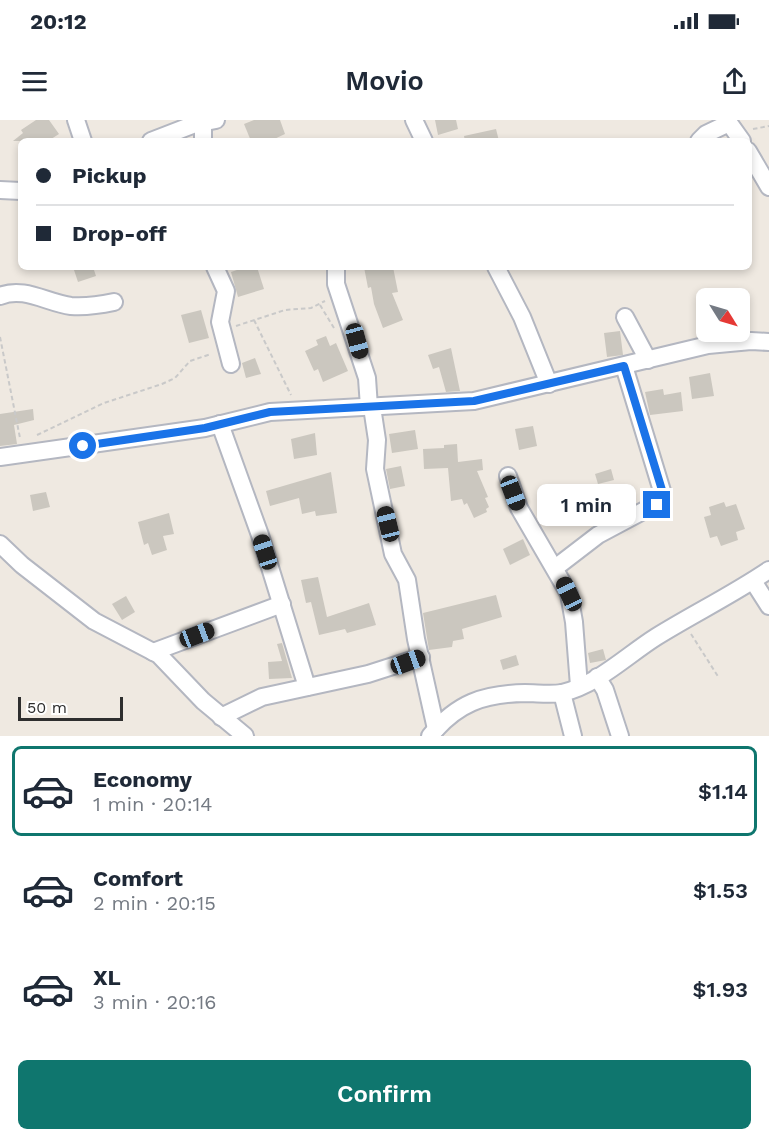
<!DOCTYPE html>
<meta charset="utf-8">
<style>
body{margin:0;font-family:"Work Sans",sans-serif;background:#f2f2f3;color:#1f2937;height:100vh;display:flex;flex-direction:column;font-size:22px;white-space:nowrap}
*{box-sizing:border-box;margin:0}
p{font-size:20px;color:#747a83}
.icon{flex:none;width:33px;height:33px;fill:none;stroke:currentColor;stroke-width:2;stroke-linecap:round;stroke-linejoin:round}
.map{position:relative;height:616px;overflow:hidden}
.panel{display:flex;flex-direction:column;background:#fff;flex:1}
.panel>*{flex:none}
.hud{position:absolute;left:18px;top:18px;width:734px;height:132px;border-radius:9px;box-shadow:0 3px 9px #0003;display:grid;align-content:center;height:132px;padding:0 18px;background:#fff}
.needle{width:39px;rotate:127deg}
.fabs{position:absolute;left:696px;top:168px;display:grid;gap:12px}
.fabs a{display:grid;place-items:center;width:54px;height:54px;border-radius:9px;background:#fff;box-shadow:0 3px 9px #0003;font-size:30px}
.scale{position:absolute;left:18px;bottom:15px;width:105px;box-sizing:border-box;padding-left:6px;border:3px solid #2e2e2e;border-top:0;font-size:16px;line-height:21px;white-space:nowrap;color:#2e2e2e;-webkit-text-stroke:4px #fff;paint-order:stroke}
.end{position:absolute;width:27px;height:27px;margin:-14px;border:8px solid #1a73e8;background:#fff;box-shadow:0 0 0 3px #fff}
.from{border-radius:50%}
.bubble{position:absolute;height:42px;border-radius:9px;background:#fff;box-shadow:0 3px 9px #0003;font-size:20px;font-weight:600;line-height:42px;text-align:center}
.car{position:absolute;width:18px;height:36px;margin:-18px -9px;border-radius:8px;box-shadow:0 0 4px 2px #0007;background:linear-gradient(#222 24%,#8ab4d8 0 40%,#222 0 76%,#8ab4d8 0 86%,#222 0)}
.hud b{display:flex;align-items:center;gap:21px;height:57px;font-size:22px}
.hud b+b{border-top:2px solid #e0e1e3}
.hud i{width:15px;height:15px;background:#1f2937}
ul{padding:10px 0 0;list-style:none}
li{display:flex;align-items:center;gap:18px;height:90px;margin:0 12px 9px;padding:0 6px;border:3px solid transparent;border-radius:9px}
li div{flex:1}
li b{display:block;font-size:22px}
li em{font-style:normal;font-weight:600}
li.selected{border-color:#0f766e}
li>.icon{width:54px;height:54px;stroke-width:1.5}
.action{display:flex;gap:12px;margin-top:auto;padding:12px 18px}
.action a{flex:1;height:69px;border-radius:9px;background:#0f766e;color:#fff;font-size:24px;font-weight:600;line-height:69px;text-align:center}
.status{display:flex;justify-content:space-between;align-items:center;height:42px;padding:0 30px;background:#fff;direction:ltr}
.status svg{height:16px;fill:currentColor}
header{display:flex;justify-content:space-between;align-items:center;height:78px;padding:0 18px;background:#fff;font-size:27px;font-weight:600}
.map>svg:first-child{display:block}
</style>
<div class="status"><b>20:12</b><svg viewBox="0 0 49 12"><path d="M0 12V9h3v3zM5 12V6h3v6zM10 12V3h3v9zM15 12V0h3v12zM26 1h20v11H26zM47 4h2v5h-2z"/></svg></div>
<header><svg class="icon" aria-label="menu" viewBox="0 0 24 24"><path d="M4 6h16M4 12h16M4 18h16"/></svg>Movio<svg class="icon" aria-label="share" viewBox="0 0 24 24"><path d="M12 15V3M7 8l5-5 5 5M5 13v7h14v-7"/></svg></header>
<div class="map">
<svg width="769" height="616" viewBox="0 0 769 616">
<rect width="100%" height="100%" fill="#efe9e1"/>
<!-- building -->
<g fill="#cbc7bf">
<path d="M36 0H49L59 14 48 21H13L23 13 21 10Z"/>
<path d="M254 0H280L285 14 270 21H251L244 4Z"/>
<path d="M435 0H456L458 9 438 15Z"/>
<path d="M496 9 499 21H465L464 16Z"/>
<path d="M73 147H93L96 156 78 162Z"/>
<path d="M246 147H257L264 169 238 177 231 152Z"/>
<path d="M364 147H393L398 172 392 173 403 200 383 208 374 184 371 167 368 168Z"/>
<path d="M201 190 209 218 189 223 181 195Z"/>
<path d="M620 211 623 235 607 237 604 213Z"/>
<path d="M326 216 330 226 336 223 348 251 323 262 318 249 314 251 305 231 318 225 316 220Z"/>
<path d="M451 228 460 271 446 272 439 247 433 249 428 235Z"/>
<path d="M255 238 261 254 246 258 242 243Z"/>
<path d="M710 253 714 276 692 279 689 257Z"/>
<path d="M663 269 664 275 681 272 683 291 650 295 645 272Z"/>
<path d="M33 289 34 300 14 305 17 324 0 326V294Z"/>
<path d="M533 306 537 326 519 330 515 309Z"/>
<path d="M415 310 418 329 392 333 389 314Z"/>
<path d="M315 313 317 335 294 339 291 319Z"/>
<path d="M457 324 458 342 482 339 483 350 477 351 488 377 485 378 489 387 486 389 487 392 474 398 467 383 464 385 462 379 451 381 448 348 424 349 423 329 444 328V325Z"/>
<path d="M401 346 405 366 390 369 386 349Z"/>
<path d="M611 349 614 360 598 364 595 354Z"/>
<path d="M331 352 337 393 316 396 315 391 302 394 299 378 270 386 266 371Z"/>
<path d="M46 372 50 387 33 391 30 375Z"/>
<path d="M724 382 726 387 736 384 745 409 736 412 738 420 721 426 717 416 710 418 704 397 711 395 709 387Z"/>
<path d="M169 393 174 414 163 416 167 430 152 435 148 423 144 425 138 402Z"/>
<path d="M523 419 530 435 510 445 503 429Z"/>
<path d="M318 457 327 497 369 483 376 505 347 513 345 509 319 515 311 482 306 483 301 460Z"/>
<path d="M496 475 502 497 462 509 464 519 453 521 452 527 429 530 423 493Z"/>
<path d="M126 476 135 492 122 500 112 484Z"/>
<path d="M282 523 292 558 269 559 268 542 282 541 277 524Z"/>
<path d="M603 529 606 540 590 543 588 533Z"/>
<path d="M516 535 519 545 503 550 500 540Z"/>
</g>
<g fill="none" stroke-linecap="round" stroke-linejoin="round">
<defs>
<g id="street">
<path d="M76 0 83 21"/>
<path d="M414 0 424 21"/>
<path d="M727 0 742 21"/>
<path d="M203 3V21"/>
<path d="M151 21 195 4 216 0"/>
<path d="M699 21 706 14 729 3"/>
<path d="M748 31 769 67"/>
<path d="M0 70 21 71"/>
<path d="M215 147 226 171 220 202 231 244"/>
<path d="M336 147V164L367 258 369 287"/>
<path d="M496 147 522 197 549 264"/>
<path d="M0 176C24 166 47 183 71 186 85 187 100 185 114 182"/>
<path d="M625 197 648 240"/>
<path d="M372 287 377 320 375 349 393 434 407 460 416 519 436 609"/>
<path d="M220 304 260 415 307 567"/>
<path d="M0 337 205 308 270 292 474 281 708 225 751 221 769 222"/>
<path d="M508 356 519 388 569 474 574 502 579 566"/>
<path d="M0 424 22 445 94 501 159 535 203 581 245 616"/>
<path d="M555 448 598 415 660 382 662 371 624 246"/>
<path d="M753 461 769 486"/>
<path d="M153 532 282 484"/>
<path d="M597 557 605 570 620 616"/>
<path d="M562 573 573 616"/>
<path d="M221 597 262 577 368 554 421 537"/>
<path d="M430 616C457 583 483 574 525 573 537 573 550 575 562 573 597 565 626 536 656 517 693 494 732 475 769 450"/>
</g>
</defs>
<!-- street casing -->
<use href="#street" stroke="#b4b7c1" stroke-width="20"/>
<!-- path -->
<g stroke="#c9c9c9" stroke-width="2" stroke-dasharray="4.5 3" stroke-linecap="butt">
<path d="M753 9 769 6"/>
<path d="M320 185 334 208"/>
<path d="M254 200 291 275"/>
<path d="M236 206 285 190 311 188 325 181"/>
<path d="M0 217 20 318"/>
<path d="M37 315 104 283 162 264 175 258 190 241 211 234"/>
<path d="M691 514 719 558"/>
</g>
<!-- street -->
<use href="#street" stroke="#fff" stroke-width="16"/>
</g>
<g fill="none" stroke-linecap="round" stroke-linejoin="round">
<!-- route -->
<path stroke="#1a73e8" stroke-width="8" d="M83 326 205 308 270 292 474 281 624 246 662 370 657 385"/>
</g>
</svg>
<div class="fabs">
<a><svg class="needle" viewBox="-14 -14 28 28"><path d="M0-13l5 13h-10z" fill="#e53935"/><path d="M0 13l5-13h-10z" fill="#747a83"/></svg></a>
</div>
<div class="scale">50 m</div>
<i class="end from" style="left:83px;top:326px"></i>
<i class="end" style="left:657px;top:385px"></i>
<div class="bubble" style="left:537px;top:364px;width:99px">1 min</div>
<i class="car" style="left:357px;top:221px;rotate:165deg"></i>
<i class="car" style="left:513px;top:373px;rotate:159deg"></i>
<i class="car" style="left:388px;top:404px;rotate:346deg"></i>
<i class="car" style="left:265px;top:432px;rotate:342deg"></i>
<i class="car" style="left:569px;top:474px;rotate:335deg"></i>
<i class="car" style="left:197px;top:515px;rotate:69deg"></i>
<i class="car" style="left:408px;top:542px;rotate:70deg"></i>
<div class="hud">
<b><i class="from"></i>Pickup</b>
<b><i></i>Drop-off</b>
</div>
</div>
<section class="panel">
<ul>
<li class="selected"><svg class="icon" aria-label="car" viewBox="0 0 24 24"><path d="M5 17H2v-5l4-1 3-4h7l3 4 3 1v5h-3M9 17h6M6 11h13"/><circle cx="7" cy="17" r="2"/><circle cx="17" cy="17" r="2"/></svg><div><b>Economy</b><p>1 min · 20:14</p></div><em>$1.14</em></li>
<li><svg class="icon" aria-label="car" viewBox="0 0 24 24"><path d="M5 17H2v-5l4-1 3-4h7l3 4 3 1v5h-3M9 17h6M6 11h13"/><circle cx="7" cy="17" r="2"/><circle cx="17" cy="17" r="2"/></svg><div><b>Comfort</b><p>2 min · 20:15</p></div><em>$1.53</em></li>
<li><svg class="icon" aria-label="car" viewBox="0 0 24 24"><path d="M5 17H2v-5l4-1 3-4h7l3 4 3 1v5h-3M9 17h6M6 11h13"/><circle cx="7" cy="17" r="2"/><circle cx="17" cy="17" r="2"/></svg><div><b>XL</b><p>3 min · 20:16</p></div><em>$1.93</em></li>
</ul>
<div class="action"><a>Confirm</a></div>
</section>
